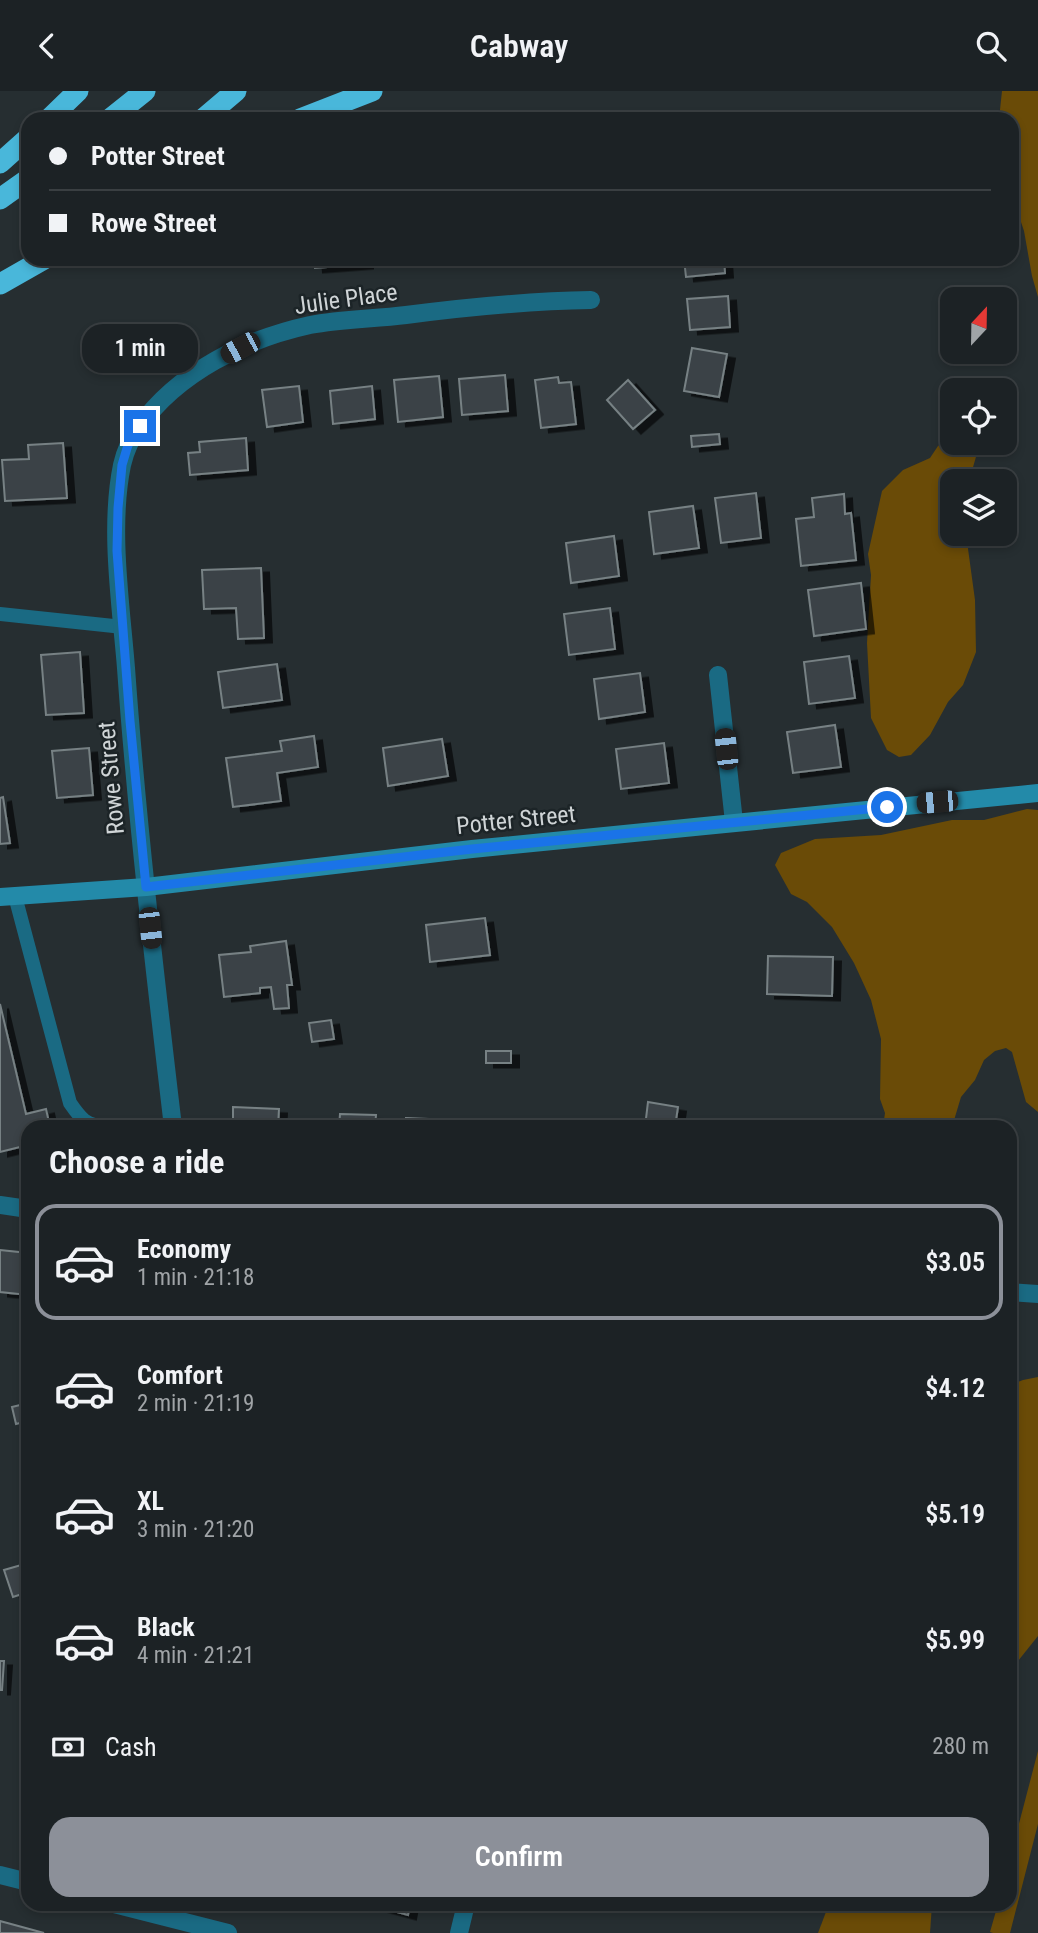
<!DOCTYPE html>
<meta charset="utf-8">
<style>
body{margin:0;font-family:"Roboto Condensed",sans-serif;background:#252a2d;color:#f1f3f6;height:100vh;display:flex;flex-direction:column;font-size:26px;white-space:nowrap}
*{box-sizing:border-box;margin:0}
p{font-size:23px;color:#a0a4a7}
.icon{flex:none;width:38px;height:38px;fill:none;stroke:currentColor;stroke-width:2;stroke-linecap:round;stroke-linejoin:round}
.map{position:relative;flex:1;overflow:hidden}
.panel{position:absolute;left:21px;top:1029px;width:996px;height:791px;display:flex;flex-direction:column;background:#1c2225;border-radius:21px;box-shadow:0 4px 10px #0003,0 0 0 2px #3a3f42}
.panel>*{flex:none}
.top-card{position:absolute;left:21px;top:21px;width:998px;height:154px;border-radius:21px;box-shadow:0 4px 10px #0003,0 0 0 2px #3a3f42;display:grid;align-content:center;height:154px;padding:0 28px;background:#1c2225}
.needle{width:46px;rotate:22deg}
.tools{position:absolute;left:940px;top:196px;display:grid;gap:14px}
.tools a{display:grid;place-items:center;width:77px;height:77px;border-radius:14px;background:#1c2225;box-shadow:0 4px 10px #0003,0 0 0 2px #3a3f42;font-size:35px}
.end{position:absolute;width:32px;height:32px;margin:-16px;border:9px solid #1a73e8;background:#fff;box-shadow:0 0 0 4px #fff}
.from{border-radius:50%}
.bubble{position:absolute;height:49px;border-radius:21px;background:#1c2225;box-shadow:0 4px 10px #0003,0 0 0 2px #3a3f42;font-size:23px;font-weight:600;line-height:49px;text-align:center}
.car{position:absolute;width:21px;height:42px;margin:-21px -10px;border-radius:9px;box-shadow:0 0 5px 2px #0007;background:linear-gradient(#222 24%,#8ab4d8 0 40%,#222 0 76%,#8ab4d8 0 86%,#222 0)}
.top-card b{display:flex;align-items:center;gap:24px;height:66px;font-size:26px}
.top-card b+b{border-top:2px solid #3a3f42}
.top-card i{width:18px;height:18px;background:#f1f3f6}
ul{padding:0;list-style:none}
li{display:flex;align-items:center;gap:21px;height:116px;margin:0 14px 10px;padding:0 14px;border:4px solid transparent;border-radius:21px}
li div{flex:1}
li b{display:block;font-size:26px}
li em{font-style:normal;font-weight:600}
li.selected{border-color:#8c9099}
li>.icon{width:63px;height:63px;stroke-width:1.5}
h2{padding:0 28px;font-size:32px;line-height:84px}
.pay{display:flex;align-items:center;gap:18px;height:77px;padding:0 28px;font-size:26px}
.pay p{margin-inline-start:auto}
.cta{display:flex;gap:14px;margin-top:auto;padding:14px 28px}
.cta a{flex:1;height:80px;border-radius:21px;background:#8c9099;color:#fff;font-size:28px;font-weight:600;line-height:80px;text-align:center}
header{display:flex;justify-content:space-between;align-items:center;height:91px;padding:0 28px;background:#1c2225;font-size:32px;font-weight:600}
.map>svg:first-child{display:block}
</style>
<header><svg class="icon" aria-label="back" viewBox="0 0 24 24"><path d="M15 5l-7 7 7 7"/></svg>Cabway<svg class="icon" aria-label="search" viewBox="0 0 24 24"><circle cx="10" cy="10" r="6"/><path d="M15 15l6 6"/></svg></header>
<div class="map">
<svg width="1038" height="1842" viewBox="0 0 1038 1842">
<defs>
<filter id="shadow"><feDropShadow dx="8" dy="4.5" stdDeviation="0" flood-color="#0009"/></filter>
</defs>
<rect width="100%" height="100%" fill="#262e31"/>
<!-- green -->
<g fill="#6a4b07">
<path d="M1002 0H1038V206L1032 185 1024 140 1012 104V28H999Z"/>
<path d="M952 345V352H980L969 390H952V443H966L975 509 976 561 963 594 948 611 930 644 911 664 899 666 887 659 871 627 867 552 871 484 868 463 882 400 903 379 930 367 938 355Z"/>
<path d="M1027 718 1038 719V1021L1026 1011 1012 961 1006 957 995 960 984 969 975 989 961 1006 952 1036H883L885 1022 880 1008 881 948 871 909 854 872 832 836 807 811 791 803 775 774 781 762 815 748 881 744 952 729H984Z"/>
<path d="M1038 1286V1545L1010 1580V1294L1023 1289Z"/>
<path d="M1038 1660V1733L1010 1842H993L990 1841 998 1813H1010V1767Z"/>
<path d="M829 1813H932L930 1842H818Z"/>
</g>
<!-- building -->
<g fill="#3b4347" stroke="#778184" stroke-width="2" filter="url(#shadow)">
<path d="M314 168H365V173L315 177Z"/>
<path d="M684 168H724L725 182 686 186Z"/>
<path d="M728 205 730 236 690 239 687 208Z"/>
<path d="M692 257 727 263 719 306 684 300Z"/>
<path d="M505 284 508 320 462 324 459 288Z"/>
<path d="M439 285 443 326 398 331 394 289Z"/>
<path d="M558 286 559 292 571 291 576 333 541 337 535 289Z"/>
<path d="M628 289 655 319 633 338 607 309Z"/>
<path d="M299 295 303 331 267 336 262 299Z"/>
<path d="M372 295 375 328 333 333 330 300Z"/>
<path d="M719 343 720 353 692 356 691 345Z"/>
<path d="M246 347 248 379 190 384 188 362 200 361 199 351Z"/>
<path d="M63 352 67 407 5 410 2 369 29 368 28 354Z"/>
<path d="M756 402 761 447 721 452 715 407Z"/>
<path d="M844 403 845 423 851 422 856 469 801 475 796 428 814 426 812 407Z"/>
<path d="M693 415 699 457 654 463 649 421Z"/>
<path d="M614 445 619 485 571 492 566 452Z"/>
<path d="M261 477 264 547 238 548 236 517 204 518 202 479Z"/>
<path d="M861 492 866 538 814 545 808 499Z"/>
<path d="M610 517 615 558 569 564 564 523Z"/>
<path d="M80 561 84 622 46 624 41 564Z"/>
<path d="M849 565 855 607 809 613 804 571Z"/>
<path d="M277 573 282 609 223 617 218 581Z"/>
<path d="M640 582 645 621 599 628 594 588Z"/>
<path d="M835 634 841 676 793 682 787 641Z"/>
<path d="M314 645 318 676 277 682 281 710 233 716 226 667 282 660 280 650Z"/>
<path d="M442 648 448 685 388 695 383 657Z"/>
<path d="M664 652 669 692 621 698 616 658Z"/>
<path d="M89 657 93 704 57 707 52 660Z"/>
<path d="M3 706 10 752 0 753V707Z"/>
<path d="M485 827 490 864 430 871 426 834Z"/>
<path d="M286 850 292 894H287L289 917 274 918 271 896 260 897V902L224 906 219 864 251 861 250 855Z"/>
<path d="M768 865 833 866 832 905 767 903Z"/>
<path d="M0 913 26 1023 46 1018 50 1036H28V1054L0 1061Z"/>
<path d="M331 929 334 948 312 951 309 932Z"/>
<rect x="486" y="960" width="25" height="12"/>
<path d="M648 1011 678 1016 675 1036H645Z"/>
<path d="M233 1016 279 1018 278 1036H233Z"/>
<path d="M340 1023 376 1024 375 1036H339Z"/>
<path d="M406 1027 451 1029V1036H406Z"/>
<path d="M469 1032 520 1036H469Z"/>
<path d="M0 1159 28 1162V1204L0 1201Z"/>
<path d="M28 1312V1330L16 1333 12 1316Z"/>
<path d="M28 1472V1501L13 1506 4 1479Z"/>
<path d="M0 1570H4L2 1599H0Z"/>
<path d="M368 1813H410L408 1824Z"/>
<path d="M0 1830 44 1842H0Z"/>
</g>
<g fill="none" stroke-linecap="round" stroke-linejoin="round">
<!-- service -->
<g stroke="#1a6a83" stroke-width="14">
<path d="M0 523 123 536"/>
<path d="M15 805 70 1012C81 1028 85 1034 107 1036"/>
</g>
<!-- minor -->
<g stroke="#1a6a83" stroke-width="18">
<path d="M718 584 734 731"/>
<path d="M173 1036C155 883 137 731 126 577 121 514 109 437 122 374 125 361 131 347 139 336 178 281 246 248 310 234 342 228 374 228 406 224 468 216 528 210 591 209"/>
<path d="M0 1784 28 1791"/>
<path d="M114 1813 228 1842"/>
<path d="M459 1842 466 1813"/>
</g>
<!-- tertiary -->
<g stroke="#1a6a83" stroke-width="18">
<path d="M0 1114 28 1118"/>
<path d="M1010 1201 1038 1203"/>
</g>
<!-- secondary -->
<path stroke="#238aa9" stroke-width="18" d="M0 806 146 796 472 758 1038 702"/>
<!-- motorway -->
<g stroke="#49b7da" stroke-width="21">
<path d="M49 28 78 0"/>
<path d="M110 28 145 0"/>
<path d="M203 28 236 0"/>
<path d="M300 28 372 0"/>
<path d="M0 72 28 47"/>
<path d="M0 108 28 88"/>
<path d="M0 193 44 168"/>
</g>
</g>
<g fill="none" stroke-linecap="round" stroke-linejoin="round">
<!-- route -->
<path stroke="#1a73e8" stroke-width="9" d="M140 335 128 354 122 374 118 417 117 460 130 630 146 796 472 758 887 716"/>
</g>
<g text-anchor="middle" stroke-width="5" stroke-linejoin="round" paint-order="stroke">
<!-- street labels -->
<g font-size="24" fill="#cfd4d6" stroke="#1c2427">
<text transform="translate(346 208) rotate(-8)" y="8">Julie Place</text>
<text transform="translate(111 687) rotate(-95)" y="8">Rowe Street</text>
<text transform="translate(516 729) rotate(-6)" y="8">Potter Street</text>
</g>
</g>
</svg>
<div class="tools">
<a><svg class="needle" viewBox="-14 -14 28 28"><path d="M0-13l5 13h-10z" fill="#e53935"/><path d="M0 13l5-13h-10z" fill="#a0a4a7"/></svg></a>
<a><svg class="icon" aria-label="locate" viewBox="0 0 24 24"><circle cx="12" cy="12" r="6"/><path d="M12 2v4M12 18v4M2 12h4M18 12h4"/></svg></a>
<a><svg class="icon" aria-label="layers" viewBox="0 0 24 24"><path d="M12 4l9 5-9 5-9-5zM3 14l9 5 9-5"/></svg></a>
</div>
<i class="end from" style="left:887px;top:716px"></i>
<i class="end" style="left:140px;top:335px"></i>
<div class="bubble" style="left:82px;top:233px;width:116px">1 min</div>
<i class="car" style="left:240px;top:257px;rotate:242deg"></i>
<i class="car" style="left:726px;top:658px;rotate:354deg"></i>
<i class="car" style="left:937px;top:711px;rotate:265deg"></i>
<i class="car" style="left:150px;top:837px;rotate:174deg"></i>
<div class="top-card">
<b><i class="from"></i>Potter Street</b>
<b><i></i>Rowe Street</b>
</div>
<section class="panel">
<h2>Choose a ride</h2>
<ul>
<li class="selected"><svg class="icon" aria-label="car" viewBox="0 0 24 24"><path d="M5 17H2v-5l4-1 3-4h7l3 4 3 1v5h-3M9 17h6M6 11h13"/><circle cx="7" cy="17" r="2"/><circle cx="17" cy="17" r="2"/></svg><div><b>Economy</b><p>1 min · 21:18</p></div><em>$3.05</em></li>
<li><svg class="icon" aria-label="car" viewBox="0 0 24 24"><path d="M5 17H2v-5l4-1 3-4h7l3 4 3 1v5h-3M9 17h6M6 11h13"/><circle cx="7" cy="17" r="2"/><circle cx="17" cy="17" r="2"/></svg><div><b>Comfort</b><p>2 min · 21:19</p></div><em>$4.12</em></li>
<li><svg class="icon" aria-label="car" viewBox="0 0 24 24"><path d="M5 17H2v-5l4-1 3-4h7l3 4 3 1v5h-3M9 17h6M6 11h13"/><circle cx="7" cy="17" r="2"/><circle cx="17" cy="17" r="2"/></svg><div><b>XL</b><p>3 min · 21:20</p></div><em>$5.19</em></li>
<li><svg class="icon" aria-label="car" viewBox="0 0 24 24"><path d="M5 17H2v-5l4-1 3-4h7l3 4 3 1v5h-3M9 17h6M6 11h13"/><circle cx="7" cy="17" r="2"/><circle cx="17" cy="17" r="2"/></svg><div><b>Black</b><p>4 min · 21:21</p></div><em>$5.99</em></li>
</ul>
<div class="pay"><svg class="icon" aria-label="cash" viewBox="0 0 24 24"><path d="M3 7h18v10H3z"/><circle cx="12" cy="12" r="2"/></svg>Cash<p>280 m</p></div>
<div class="cta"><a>Confirm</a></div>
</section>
</div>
